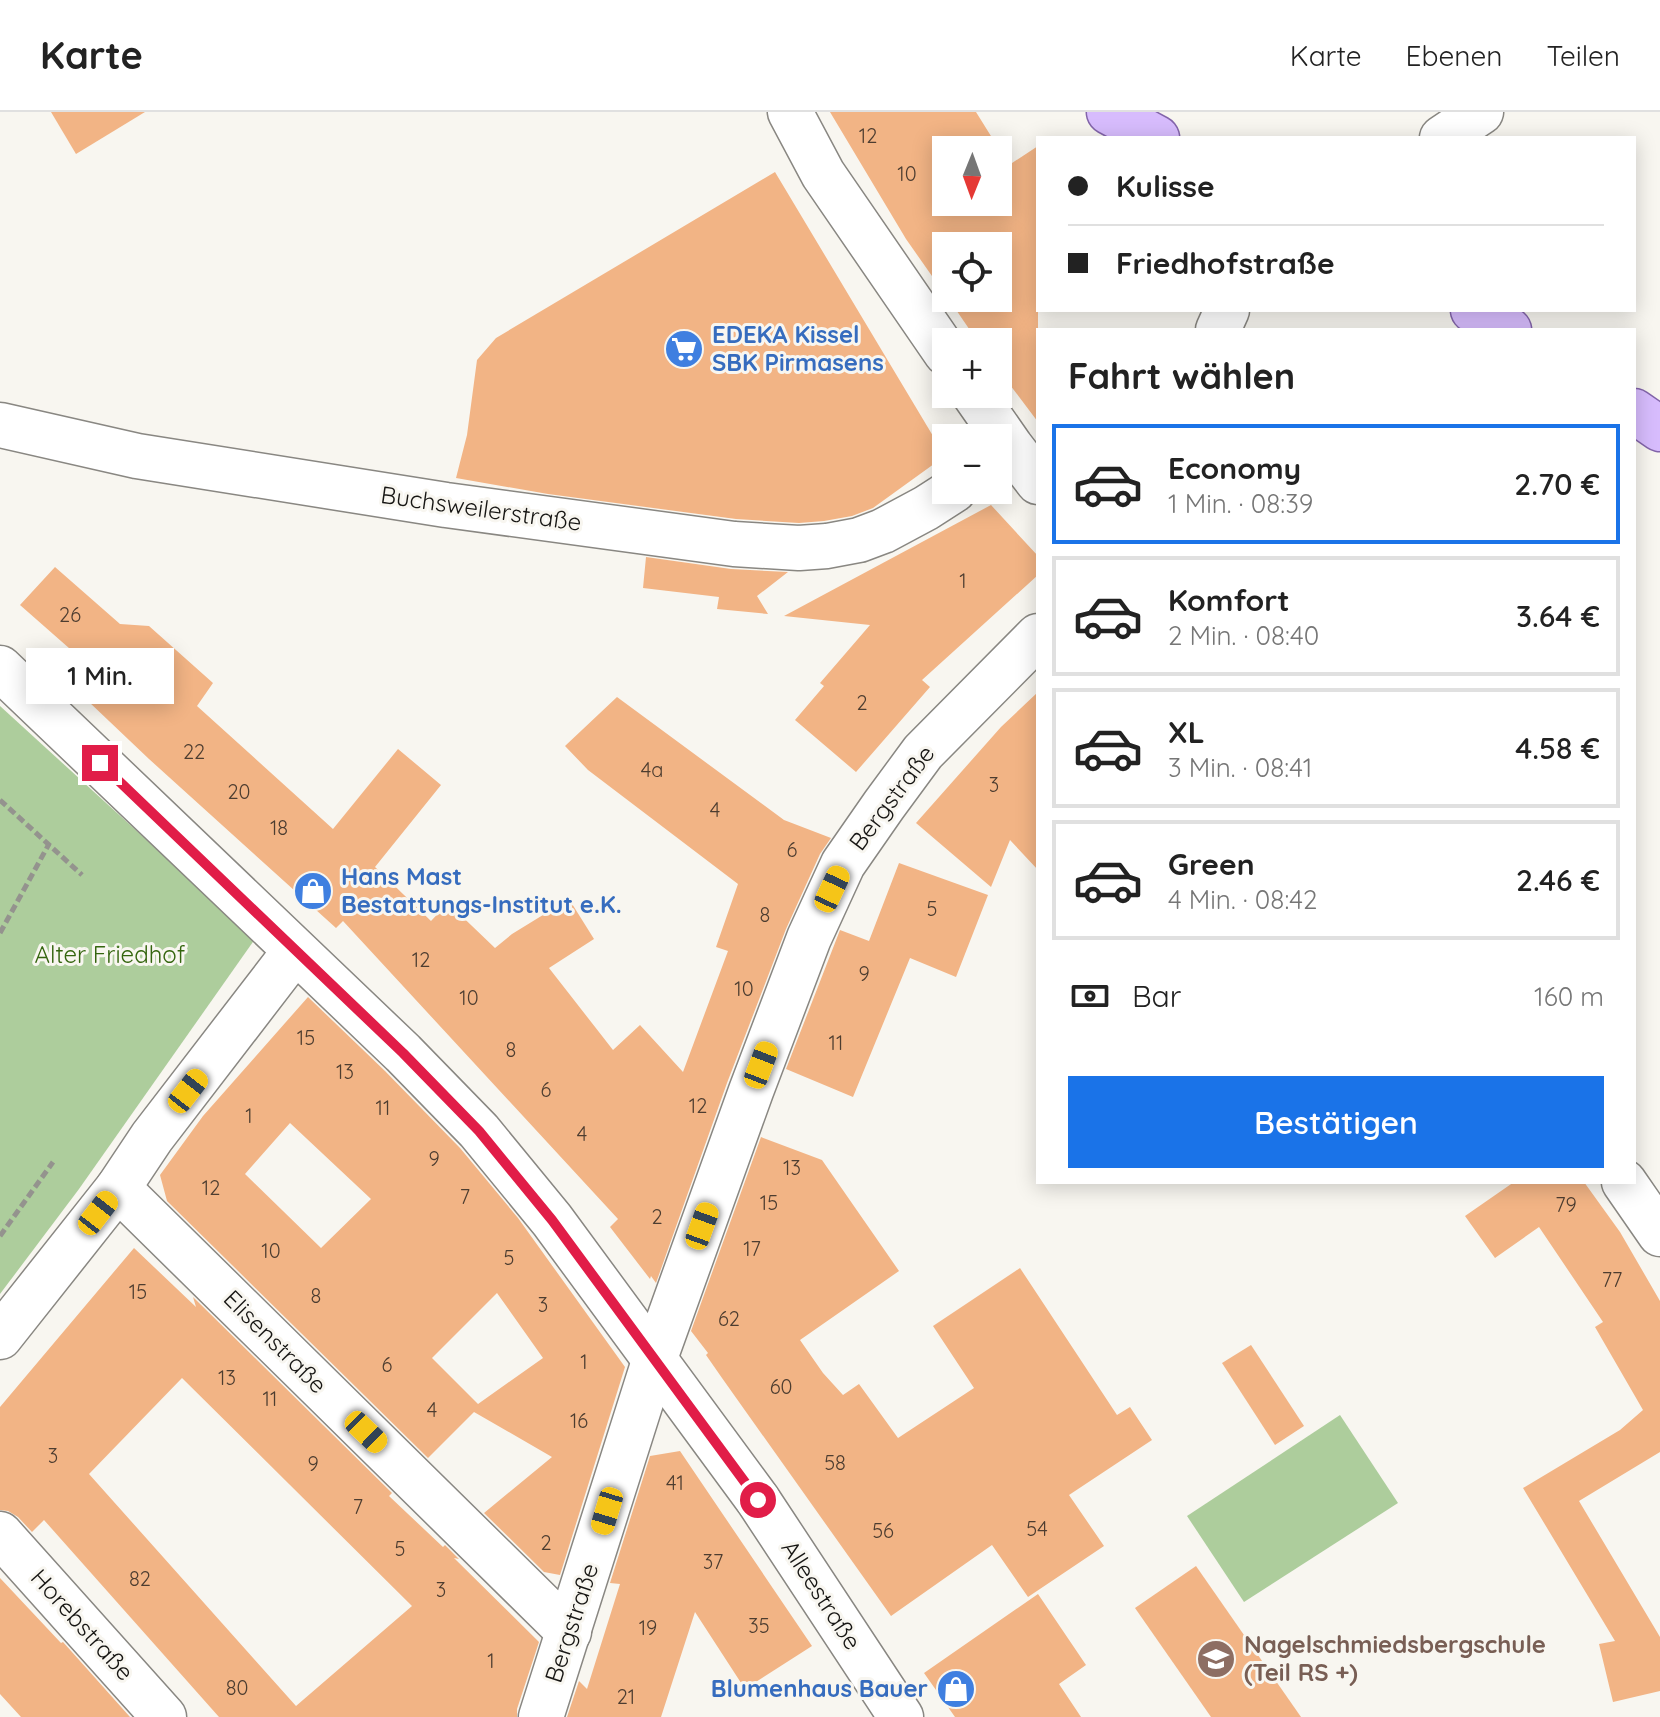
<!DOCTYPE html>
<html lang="de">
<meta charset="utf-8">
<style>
body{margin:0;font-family:Quicksand,sans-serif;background:#f6f6f6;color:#222;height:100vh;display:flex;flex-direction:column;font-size:30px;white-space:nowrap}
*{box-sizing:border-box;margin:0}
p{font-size:26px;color:#767676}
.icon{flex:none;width:44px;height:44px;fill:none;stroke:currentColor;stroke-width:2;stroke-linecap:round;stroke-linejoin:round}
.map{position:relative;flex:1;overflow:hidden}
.sheet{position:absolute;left:1036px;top:216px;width:600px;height:856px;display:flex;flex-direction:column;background:#fff;border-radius:0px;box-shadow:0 4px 20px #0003}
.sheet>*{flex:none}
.hud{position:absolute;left:1036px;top:24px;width:600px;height:176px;border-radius:0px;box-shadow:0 4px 20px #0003;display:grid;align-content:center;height:176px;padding:0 32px;background:#fff}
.needle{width:52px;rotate:181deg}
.fabs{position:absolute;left:932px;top:24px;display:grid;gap:16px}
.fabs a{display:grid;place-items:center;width:80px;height:80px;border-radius:0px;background:#fff;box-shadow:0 4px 20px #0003;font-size:40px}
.end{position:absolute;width:36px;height:36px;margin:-18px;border:10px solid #e11d48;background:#fff;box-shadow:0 0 0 4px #fff}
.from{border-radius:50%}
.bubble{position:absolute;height:56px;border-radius:0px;background:#fff;box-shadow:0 4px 20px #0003;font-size:26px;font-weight:600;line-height:56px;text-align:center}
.car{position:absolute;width:24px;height:48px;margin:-24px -12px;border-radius:10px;box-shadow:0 0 6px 2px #0007;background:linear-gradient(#f5c518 24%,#345 0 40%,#f5c518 0 76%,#345 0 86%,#f5c518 0)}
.hud b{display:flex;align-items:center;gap:28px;height:76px;font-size:30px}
.hud b+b{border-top:2px solid #e0e0e0}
.hud i{width:20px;height:20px;background:#222}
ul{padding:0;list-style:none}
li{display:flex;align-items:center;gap:24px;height:120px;margin:0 16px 12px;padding:0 16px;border:4px solid #e0e0e0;border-radius:0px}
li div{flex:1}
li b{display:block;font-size:30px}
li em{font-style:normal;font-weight:600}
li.on{border-color:#1a73e8}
li>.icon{width:72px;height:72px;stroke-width:1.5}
h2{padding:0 32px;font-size:36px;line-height:96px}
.pay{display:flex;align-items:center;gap:20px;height:88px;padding:0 32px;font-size:30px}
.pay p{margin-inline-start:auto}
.action{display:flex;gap:16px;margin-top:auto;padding:16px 32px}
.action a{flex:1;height:92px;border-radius:0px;background:#1a73e8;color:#fff;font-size:32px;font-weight:600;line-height:92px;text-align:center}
header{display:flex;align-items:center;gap:48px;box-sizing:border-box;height:112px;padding:0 40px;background:#fff;border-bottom:2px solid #e0e0e0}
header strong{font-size:38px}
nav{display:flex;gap:44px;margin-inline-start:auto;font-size:28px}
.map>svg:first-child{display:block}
</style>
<header>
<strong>Karte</strong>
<nav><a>Karte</a><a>Ebenen</a><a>Teilen</a></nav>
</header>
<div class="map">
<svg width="1660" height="1605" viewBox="0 0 1660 1605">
<rect width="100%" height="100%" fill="#f8f6f0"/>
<!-- green -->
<g fill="#adcd9c">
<path d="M0 594 255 827 79 1077 0 1182Z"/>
<path d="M1340 1303 1398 1391 1244 1490 1187 1404Z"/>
</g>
<!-- building -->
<g fill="#f2b485" fill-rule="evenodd">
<path d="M51 0H145L76 42Z"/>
<path d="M830 0H976L1009 53 1038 34V310L998 257V230H978L948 186H998V134H946V184L906 127ZM946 38H998V90H946Z"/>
<path d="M775 60 945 344 873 396 852 404 824 409 799 411 736 407 548 382 456 366 467 323 477 248 496 226Z"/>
<path d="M991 393 1038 444V463L922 568 930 575 856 660 795 608 824 574 820 571 870 513 784 504Z"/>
<path d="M646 445 731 457 788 460 757 484 768 502 717 497 719 485 643 476Z"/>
<path d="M55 455 120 512 149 514 213 571 197 594 333 717 398 637 441 673 375 755 431 809 448 791 495 836 512 822 569 787 594 827 549 856 613 938 640 913 683 960 728 839 716 835 738 772 588 658 565 634 617 585 784 708 831 726 820 742 786 817 727 971 656 1171 651 1164 650 1167 610 1115 618 1107 343 809 336 816 149 647 69 571 86 551 20 493Z"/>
<path d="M1038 580V758L1010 728 991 775 916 711 1001 615Z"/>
<path d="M899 751 988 783 956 865 910 846 853 985 786 957 840 818 869 829Z"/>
<path d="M308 885 385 959 460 1036 518 1106 625 1255 560 1463 544 1460 484 1401 552 1345 474 1300 428 1346 167 1089 160 1063 203 1004ZM290 1011 371 1087 321 1136 245 1062ZM497 1181 543 1246 478 1292 432 1246Z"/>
<path d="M761 1025 822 1048 899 1159 800 1228 823 1261 843 1283 859 1272 898 1326 974 1276 933 1214 1020 1156 1117 1303 1130 1295 1152 1328 1069 1383 1104 1434 1028 1485 992 1433 891 1504 722 1266 706 1243 708 1241 691 1219Z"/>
<path d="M1514 1070H1584L1620 1120 1660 1189V1340L1579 1389 1660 1525V1579L1613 1590 1599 1532 1615 1529 1523 1376 1620 1318 1643 1298 1595 1215 1603 1210 1539 1115 1495 1146 1465 1104Z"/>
<path d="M134 1136 196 1195 193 1185 392 1381 389 1384 443 1435 445 1433 459 1447 454 1446 539 1530 517 1597V1605H219L44 1408 32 1420 18 1405 8 1399 0 1398V1295ZM182 1266 412 1494 296 1594 89 1362Z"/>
<path d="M1251 1233 1304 1314 1275 1333 1222 1251Z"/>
<path d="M680 1339 812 1534 745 1577 695 1500 661 1605H567L579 1569 587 1577 620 1472 610 1471 650 1344Z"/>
<path d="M1196 1454 1301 1605H1211L1135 1496Z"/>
<path d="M0 1466 61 1531 63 1530 130 1605H21L0 1582Z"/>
<path d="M1038 1482 1086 1553 1059 1572 1081 1605H955L924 1561Z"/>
</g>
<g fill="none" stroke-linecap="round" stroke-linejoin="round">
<defs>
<g id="minor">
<path d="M790 0 823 62 946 241"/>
<path d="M1442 26 1481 0"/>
<path d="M1218 218 1227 198"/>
<path d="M974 282 1011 335 1038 370"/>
<path d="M0 313 137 344 446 393 734 432 799 436 827 434 859 428 883 419 926 396 954 378"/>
<path d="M0 556 403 941 479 1019 552 1108 758 1388 901 1605"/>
<path d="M1624 1070 1660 1122"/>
<path d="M118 1076 569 1520"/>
<path d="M0 1225 118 1076 152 1025 295 839"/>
<path d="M0 1422 164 1605"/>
<path d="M541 1605 655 1246 751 979 809 826 843 752 884 693 923 640 1038 524"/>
</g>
<g id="major">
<path d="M1109 0 1157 26"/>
<path d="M1473 198 1509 218"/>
<path d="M1634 299 1660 317"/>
</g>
</defs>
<!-- minor casing -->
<use href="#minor" stroke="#898782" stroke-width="47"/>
<!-- major casing -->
<use href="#major" stroke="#8365aa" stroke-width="47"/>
<!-- path -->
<g stroke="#94938e" stroke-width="5" stroke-dasharray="8 4" stroke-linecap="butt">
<path d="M0 688 82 763"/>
<path d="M0 821 49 732"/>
<path d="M0 1124 53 1050"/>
</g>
<!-- minor -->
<use href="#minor" stroke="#fff" stroke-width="44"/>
<!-- major -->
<use href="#major" stroke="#d7bcfd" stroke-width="44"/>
</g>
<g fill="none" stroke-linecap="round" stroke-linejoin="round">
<!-- route -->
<path stroke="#e11d48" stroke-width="10" d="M100 651 403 941 479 1019 552 1108 758 1388"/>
</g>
<!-- icons -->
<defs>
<symbol id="supermarket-disc" viewBox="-11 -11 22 22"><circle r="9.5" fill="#3f7fe0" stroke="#f8f6f0"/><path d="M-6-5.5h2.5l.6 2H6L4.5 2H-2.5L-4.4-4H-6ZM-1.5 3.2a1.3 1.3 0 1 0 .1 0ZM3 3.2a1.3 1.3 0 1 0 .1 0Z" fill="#fff"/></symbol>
<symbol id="shop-disc" viewBox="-11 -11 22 22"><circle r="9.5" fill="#3f7fe0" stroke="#f8f6f0"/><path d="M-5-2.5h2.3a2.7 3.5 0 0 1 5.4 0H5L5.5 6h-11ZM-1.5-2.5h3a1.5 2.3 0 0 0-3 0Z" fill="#fff"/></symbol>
<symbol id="school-disc" viewBox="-11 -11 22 22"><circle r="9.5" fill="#8d6e63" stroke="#f8f6f0"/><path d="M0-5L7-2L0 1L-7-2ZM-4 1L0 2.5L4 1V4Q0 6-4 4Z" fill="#fff"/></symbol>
</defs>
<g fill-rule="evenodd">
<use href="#supermarket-disc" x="662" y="215" width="44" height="44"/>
<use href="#shop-disc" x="291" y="757" width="44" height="44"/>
<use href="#school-disc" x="1194" y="1525" width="44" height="44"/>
<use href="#shop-disc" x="934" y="1555" width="44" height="44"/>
</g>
<g text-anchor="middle" stroke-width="6" stroke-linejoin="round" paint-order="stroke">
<!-- number labels -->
<g font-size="20" fill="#4d3d30">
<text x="868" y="31">12</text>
<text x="907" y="69">10</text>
<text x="963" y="476">1</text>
<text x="70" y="510">26</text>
<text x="862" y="598">2</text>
<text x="194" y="647">22</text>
<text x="652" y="665">4a</text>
<text x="994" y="680">3</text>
<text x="239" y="687">20</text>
<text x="715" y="705">4</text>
<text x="279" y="723">18</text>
<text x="792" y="745">6</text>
<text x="932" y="804">5</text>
<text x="765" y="810">8</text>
<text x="421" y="855">12</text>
<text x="864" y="869">9</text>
<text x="744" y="884">10</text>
<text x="469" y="893">10</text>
<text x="306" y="933">15</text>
<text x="836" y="938">11</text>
<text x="511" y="945">8</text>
<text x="345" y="967">13</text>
<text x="546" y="985">6</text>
<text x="698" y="1001">12</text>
<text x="383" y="1003">11</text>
<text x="249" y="1011">1</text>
<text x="582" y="1029">4</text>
<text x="434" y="1054">9</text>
<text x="792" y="1063">13</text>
<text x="211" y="1083">12</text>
<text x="465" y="1092">7</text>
<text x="769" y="1098">15</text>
<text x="1566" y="1100">79</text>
<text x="657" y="1112">2</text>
<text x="752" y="1144">17</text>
<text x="271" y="1146">10</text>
<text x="509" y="1153">5</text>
<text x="1612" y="1175">77</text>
<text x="138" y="1187">15</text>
<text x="316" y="1191">8</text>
<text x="543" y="1200">3</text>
<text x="729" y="1214">62</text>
<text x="584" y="1257">1</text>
<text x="387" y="1260">6</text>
<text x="227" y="1273">13</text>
<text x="781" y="1282">60</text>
<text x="270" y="1294">11</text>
<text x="432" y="1305">4</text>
<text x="579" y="1316">16</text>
<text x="53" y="1351">3</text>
<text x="835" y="1358">58</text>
<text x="313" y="1359">9</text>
<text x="675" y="1378">41</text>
<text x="358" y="1402">7</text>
<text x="1037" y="1424">54</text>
<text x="883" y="1426">56</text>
<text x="546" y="1438">2</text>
<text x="400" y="1444">5</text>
<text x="713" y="1457">37</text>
<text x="140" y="1474">82</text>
<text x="441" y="1485">3</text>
<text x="759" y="1521">35</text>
<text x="648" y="1523">19</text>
<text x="491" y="1556">1</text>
<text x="237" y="1583">80</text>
<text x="626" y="1592">21</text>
</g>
<!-- shop labels -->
<g font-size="24" font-weight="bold" fill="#366cbe" stroke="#f8f6f0" text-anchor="start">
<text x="712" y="231">EDEKA Kissel<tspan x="712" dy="28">SBK Pirmasens</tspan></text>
<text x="341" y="773">Hans Mast<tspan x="341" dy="28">Bestattungs-Institut e.K.</tspan></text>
<text x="928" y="1585" text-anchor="end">Blumenhaus Bauer</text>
</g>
<!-- street labels -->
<g font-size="24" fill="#161513" stroke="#f8f6f0">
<text transform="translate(481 397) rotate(8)" y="8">Buchsweilerstraße</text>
<text transform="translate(892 686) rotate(-53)" y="8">Bergstraße</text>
<text transform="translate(275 1230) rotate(45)" y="8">Elisenstraße</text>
<text transform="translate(821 1483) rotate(57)" y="8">Alleestraße</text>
<text transform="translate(572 1511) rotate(-72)" y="8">Bergstraße</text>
<text transform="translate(82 1513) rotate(48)" y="8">Horebstraße</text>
</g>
<!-- park labels -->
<g font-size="24" fill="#34650e" stroke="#f8f6f0">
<text x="110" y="851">Alter Friedhof</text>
</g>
<!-- education labels -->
<g font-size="24" font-weight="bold" fill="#785e54" stroke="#f8f6f0" text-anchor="start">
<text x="1244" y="1541">Nagelschmiedsbergschule<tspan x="1244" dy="28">(Teil RS +)</tspan></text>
</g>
</g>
</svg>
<div class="fabs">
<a><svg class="needle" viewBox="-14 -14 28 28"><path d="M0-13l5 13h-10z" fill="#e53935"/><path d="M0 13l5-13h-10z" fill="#767676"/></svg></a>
<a><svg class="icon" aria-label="locate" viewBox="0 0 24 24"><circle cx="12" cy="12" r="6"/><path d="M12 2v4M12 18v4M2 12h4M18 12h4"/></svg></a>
<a>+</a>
<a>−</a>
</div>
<i class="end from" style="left:758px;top:1388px"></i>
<i class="end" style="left:100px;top:651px"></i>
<div class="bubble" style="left:26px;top:536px;width:148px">1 Min.</div>
<i class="car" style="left:832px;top:777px;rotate:25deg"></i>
<i class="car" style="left:761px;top:953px;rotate:21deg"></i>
<i class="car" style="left:188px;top:979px;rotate:38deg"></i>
<i class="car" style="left:98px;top:1101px;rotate:38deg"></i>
<i class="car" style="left:702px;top:1114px;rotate:20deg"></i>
<i class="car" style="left:366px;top:1320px;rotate:134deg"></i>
<i class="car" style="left:607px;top:1399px;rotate:197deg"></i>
<div class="hud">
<b><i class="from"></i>Kulisse</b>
<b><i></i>Friedhofstraße</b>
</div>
<section class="sheet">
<h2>Fahrt wählen</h2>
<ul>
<li class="on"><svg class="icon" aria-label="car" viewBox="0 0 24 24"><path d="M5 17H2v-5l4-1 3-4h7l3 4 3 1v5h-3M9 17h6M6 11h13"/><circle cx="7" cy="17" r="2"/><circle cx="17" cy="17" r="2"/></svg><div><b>Economy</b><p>1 Min. · 08:39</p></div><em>2.70 €</em></li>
<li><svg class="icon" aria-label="car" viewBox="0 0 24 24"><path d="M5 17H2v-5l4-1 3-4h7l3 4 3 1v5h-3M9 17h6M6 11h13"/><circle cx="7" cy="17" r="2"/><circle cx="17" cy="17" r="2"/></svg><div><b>Komfort</b><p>2 Min. · 08:40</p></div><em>3.64 €</em></li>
<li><svg class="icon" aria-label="car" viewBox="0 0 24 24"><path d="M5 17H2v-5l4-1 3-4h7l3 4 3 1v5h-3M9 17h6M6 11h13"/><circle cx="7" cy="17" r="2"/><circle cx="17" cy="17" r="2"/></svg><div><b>XL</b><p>3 Min. · 08:41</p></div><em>4.58 €</em></li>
<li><svg class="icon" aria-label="car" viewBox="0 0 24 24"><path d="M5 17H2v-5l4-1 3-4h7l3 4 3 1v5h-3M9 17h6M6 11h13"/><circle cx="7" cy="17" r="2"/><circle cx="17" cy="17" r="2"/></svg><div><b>Green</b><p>4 Min. · 08:42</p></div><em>2.46 €</em></li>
</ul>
<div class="pay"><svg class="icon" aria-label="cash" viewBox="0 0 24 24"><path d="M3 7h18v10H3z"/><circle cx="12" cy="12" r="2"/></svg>Bar<p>160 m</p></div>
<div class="action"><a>Bestätigen</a></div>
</section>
</div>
